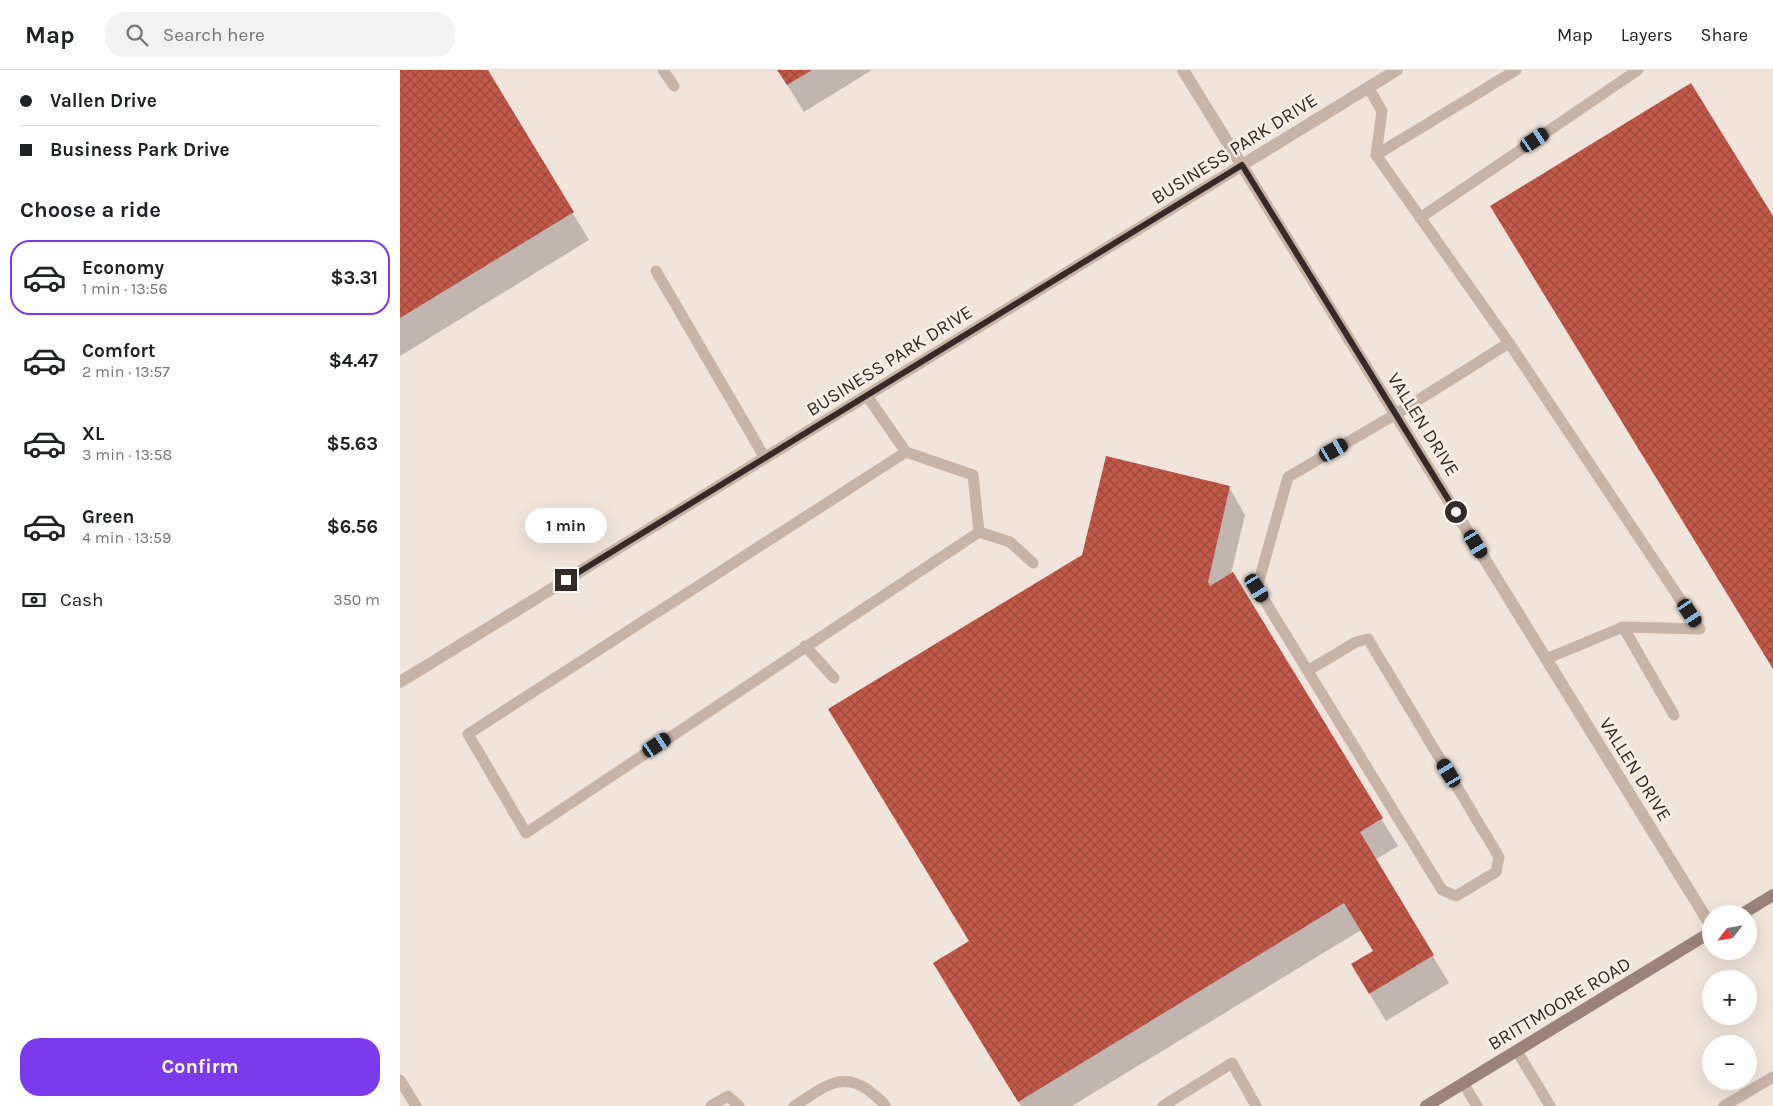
<!DOCTYPE html>
<meta charset="utf-8">
<style>
body{margin:0;font-family:Karla,sans-serif;background:#f2f2f2;color:#202124;height:100vh;display:flex;flex-direction:column;font-size:19px;white-space:nowrap}
*{box-sizing:border-box;margin:0}
p{font-size:16px;color:#757577}
.icon{flex:none;width:28px;height:28px;fill:none;stroke:currentColor;stroke-width:2;stroke-linecap:round;stroke-linejoin:round}
.map{position:relative;flex:1;overflow:hidden}
.details{display:flex;flex-direction:column;background:#fff;width:400px}
.details>*{flex:none}
.top-card{display:grid;align-content:center;height:110px;padding:0 20px;background:#fff}
.needle{width:32px;rotate:239deg}
.tools{position:absolute;left:1302px;top:835px;display:grid;gap:10px}
.tools a{display:grid;place-items:center;width:55px;height:55px;border-radius:50%;background:#fff;box-shadow:0 5px 20px #0002;font-size:25px}
.end{position:absolute;width:22px;height:22px;margin:-11px;border:6px solid #352a28;background:#fff;box-shadow:0 0 0 2px #fff}
.from{border-radius:50%}
.bubble{position:absolute;height:35px;border-radius:18px;background:#fff;box-shadow:0 5px 20px #0002;font-size:16px;font-weight:700;line-height:35px;text-align:center}
.car{position:absolute;width:15px;height:30px;margin:-15px -8px;border-radius:6px;box-shadow:0 0 4px 1px #0007;background:linear-gradient(#222 24%,#8ab4d8 0 40%,#222 0 76%,#8ab4d8 0 86%,#222 0)}
.top-card b{display:flex;align-items:center;gap:18px;height:48px;font-size:19px}
.top-card b+b{border-top:1px solid #e0e0e0}
.top-card i{width:12px;height:12px;background:#202124}
ul{padding:0;list-style:none}
li{display:flex;align-items:center;gap:15px;height:75px;margin:0 10px 8px;padding:0 10px;border:2px solid transparent;border-radius:20px}
li div{flex:1}
li b{display:block;font-size:19px}
li em{font-style:normal;font-weight:700}
li.active{border-color:#7c3aed}
li>.icon{width:45px;height:45px;stroke-width:1.5}
h2{padding:0 20px;font-size:22px;line-height:60px}
.pay{display:flex;align-items:center;gap:12px;height:55px;padding:0 20px;font-size:19px}
.pay p{margin-inline-start:auto}
.cta{display:flex;gap:10px;margin-top:auto;padding:10px 20px}
.cta a{flex:1;height:58px;border-radius:20px;background:#7c3aed;color:#fff;font-size:20px;font-weight:700;line-height:58px;text-align:center}
header{display:flex;align-items:center;gap:30px;box-sizing:border-box;height:70px;padding:0 25px;background:#fff;border-bottom:1px solid #e0e0e0}
header strong{font-size:24px}
nav{display:flex;gap:28px;margin-inline-start:auto;font-size:18px}
.search{width:350px;height:45px;background:#f2f2f2;display:flex;align-items:center;gap:12px;box-sizing:border-box;padding:0 18px;border-radius:20px;color:#757577;font-size:19px}
main{display:flex;flex:1;min-height:0}
.map>svg:first-child{display:block}
</style>
<header>
<strong>Map</strong>
<div class="search"><svg class="icon" aria-label="search" viewBox="0 0 24 24"><circle cx="10" cy="10" r="6"/><path d="M15 15l6 6"/></svg>Search here</div>
<nav><a>Map</a><a>Layers</a><a>Share</a></nav>
</header>
<main>
<section class="details">
<div class="top-card">
<b><i class="from"></i>Vallen Drive</b>
<b><i></i>Business Park Drive</b>
</div>
<h2>Choose a ride</h2>
<ul>
<li class="active"><svg class="icon" aria-label="car" viewBox="0 0 24 24"><path d="M5 17H2v-5l4-1 3-4h7l3 4 3 1v5h-3M9 17h6M6 11h13"/><circle cx="7" cy="17" r="2"/><circle cx="17" cy="17" r="2"/></svg><div><b>Economy</b><p>1 min · 13:56</p></div><em>$3.31</em></li>
<li><svg class="icon" aria-label="car" viewBox="0 0 24 24"><path d="M5 17H2v-5l4-1 3-4h7l3 4 3 1v5h-3M9 17h6M6 11h13"/><circle cx="7" cy="17" r="2"/><circle cx="17" cy="17" r="2"/></svg><div><b>Comfort</b><p>2 min · 13:57</p></div><em>$4.47</em></li>
<li><svg class="icon" aria-label="car" viewBox="0 0 24 24"><path d="M5 17H2v-5l4-1 3-4h7l3 4 3 1v5h-3M9 17h6M6 11h13"/><circle cx="7" cy="17" r="2"/><circle cx="17" cy="17" r="2"/></svg><div><b>XL</b><p>3 min · 13:58</p></div><em>$5.63</em></li>
<li><svg class="icon" aria-label="car" viewBox="0 0 24 24"><path d="M5 17H2v-5l4-1 3-4h7l3 4 3 1v5h-3M9 17h6M6 11h13"/><circle cx="7" cy="17" r="2"/><circle cx="17" cy="17" r="2"/></svg><div><b>Green</b><p>4 min · 13:59</p></div><em>$6.56</em></li>
</ul>
<div class="pay"><svg class="icon" aria-label="cash" viewBox="0 0 24 24"><path d="M3 7h18v10H3z"/><circle cx="12" cy="12" r="2"/></svg>Cash<p>350 m</p></div>
<div class="cta"><a>Confirm</a></div>
</section>
<div class="map">
<svg width="1373" height="1036" viewBox="0 0 1373 1036">
<defs>
<pattern id="building-cross-hatch" width="8" height="8" patternUnits="userSpaceOnUse" patternTransform="scale(1.25)"><rect width="8" height="8" fill="#c25848"/><path d="M0 0l8 8M0 8l8-8" fill="none" stroke="#9e493c"/></pattern>
</defs>
<rect width="100%" height="100%" fill="#f1e4db"/>
<!-- shadow -->
<g fill="#0003">
<path d="M0 0H86L189 170 0 286Z"/>
<path d="M378 0H472L404 42Z"/>
<path d="M829 417 845 445 831 504 998 776 975 790 1049 913 986 951 969 923 974 882 961 860 672 1036H621L551 921 570 872Z"/>
</g>
<!-- building -->
<g fill="url(#building-cross-hatch)">
<path d="M0 0H88L174 142 0 248Z"/>
<path d="M377 0H412L387 15Z"/>
<path d="M1291 13 1373 146V599L1090 136Z"/>
<path d="M706 386 830 416 808 512 810 516 833 502 983 748 960 762 1034 885 969 924 951 894 973 881 944 833 618 1032 533 893 569 871 428 639 682 485Z"/>
</g>
<g fill="none" stroke-linecap="round" stroke-linejoin="round">
<!-- lane -->
<g stroke="#c8b3a7" stroke-width="11">
<path d="M263 0 274 16"/>
<path d="M968 17 982 41 976 85 1109 273 1300 559 1223 557 1146 589"/>
<path d="M976 85 1116 0"/>
<path d="M1020 148 1238 0"/>
<path d="M256 201 365 388"/>
<path d="M467 326 506 382 573 405 579 462"/>
<path d="M506 382 68 664 126 763 579 462 610 472 633 493"/>
<path d="M1223 557 1274 645"/>
<path d="M405 576 434 608"/>
<path d="M909 600 956 572 968 569 1099 787 1096 802 1056 826 1042 820 857 518 888 407 996 344 1109 273"/>
<path d="M1117 981 1150 1036"/>
<path d="M0 1010 16 1036"/>
<path d="M1063 1013 1077 1036"/>
<path d="M311 1036 328 1026 339 1036"/>
<path d="M394 1036C419 1021 440 999 468 1020 474 1025 481 1029 485 1036"/>
<path d="M763 1036 832 993 856 1036"/>
<path d="M1324 1036 1373 1007"/>
</g>
<!-- street -->
<g stroke="#c8b3a7" stroke-width="12">
<path d="M783 0 1311 856"/>
<path d="M0 612 997 0"/>
</g>
<!-- secondary -->
<g stroke="#9c8279" stroke-width="12">
<path d="M1342 844 1373 825"/>
<path d="M1026 1036 1311 862"/>
</g>
</g>
<g fill="none" stroke-linecap="round" stroke-linejoin="round">
<!-- route -->
<path stroke="#352a28" stroke-width="6" d="M166 510 842 95 1056 442"/>
</g>
<g text-anchor="middle" stroke-width="5" stroke-linejoin="round" paint-order="stroke">
<!-- street labels -->
<g font-size="19" fill="#352a28" stroke="#f9efe7">
<text transform="translate(834 78) rotate(-32)" y="7">BUSINESS PARK DRIVE</text>
<text transform="translate(489 290) rotate(-32)" y="7">BUSINESS PARK DRIVE</text>
<text transform="translate(1024 354) rotate(58)" y="7">VALLEN DRIVE</text>
<text transform="translate(1236 699) rotate(58)" y="7">VALLEN DRIVE</text>
<text transform="translate(1159 933) rotate(-31)" y="7">BRITTMOORE ROAD</text>
</g>
</g>
</svg>
<div class="tools">
<a><svg class="needle" viewBox="-14 -14 28 28"><path d="M0-13l5 13h-10z" fill="#e53935"/><path d="M0 13l5-13h-10z" fill="#757577"/></svg></a>
<a>+</a>
<a>−</a>
</div>
<i class="end from" style="left:1056px;top:442px"></i>
<i class="end" style="left:166px;top:510px"></i>
<div class="bubble" style="left:125px;top:438px;width:82px">1 min</div>
<i class="car" style="left:1135px;top:70px;rotate:56deg"></i>
<i class="car" style="left:934px;top:380px;rotate:60deg"></i>
<i class="car" style="left:1076px;top:474px;rotate:149deg"></i>
<i class="car" style="left:857px;top:518px;rotate:148deg"></i>
<i class="car" style="left:1290px;top:543px;rotate:146deg"></i>
<i class="car" style="left:257px;top:675px;rotate:56deg"></i>
<i class="car" style="left:1049px;top:703px;rotate:329deg"></i>
</div>
</main>
